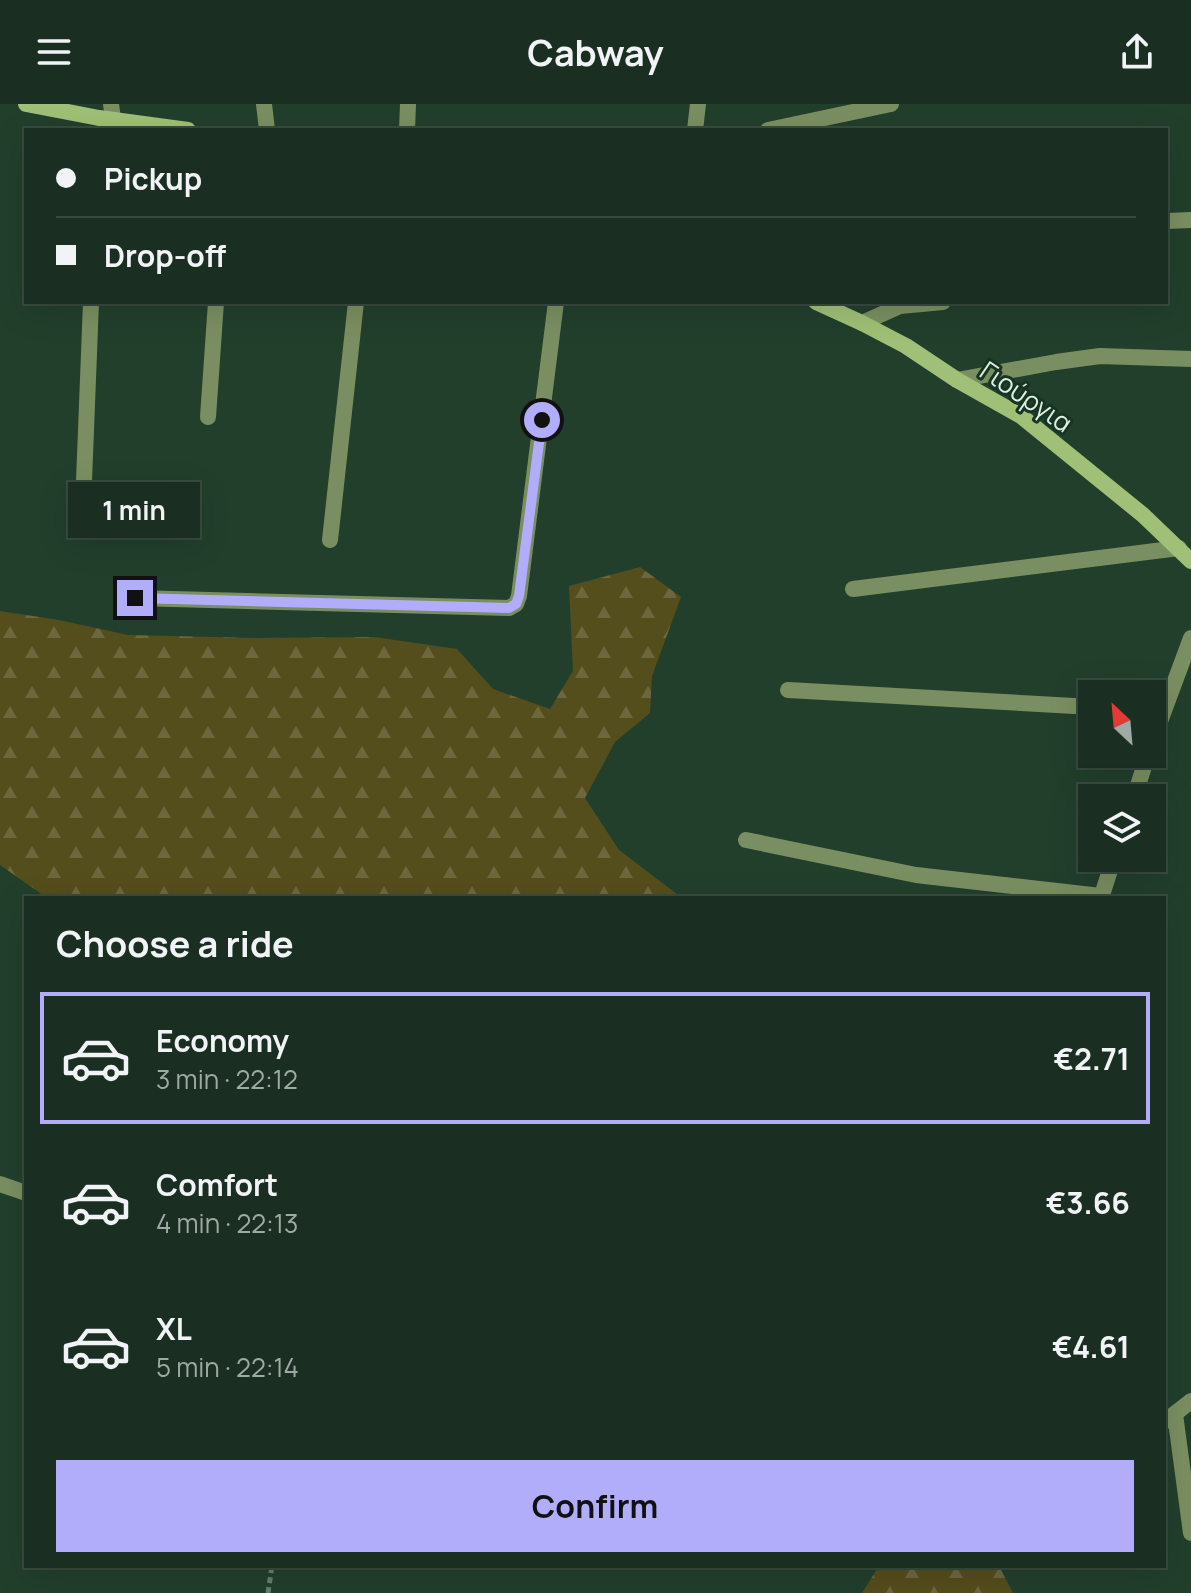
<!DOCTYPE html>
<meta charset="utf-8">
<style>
body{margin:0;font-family:Manrope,sans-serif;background:#23372a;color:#f1f3f6;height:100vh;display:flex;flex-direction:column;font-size:30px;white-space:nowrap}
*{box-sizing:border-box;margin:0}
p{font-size:26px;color:#9fa9a5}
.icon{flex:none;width:44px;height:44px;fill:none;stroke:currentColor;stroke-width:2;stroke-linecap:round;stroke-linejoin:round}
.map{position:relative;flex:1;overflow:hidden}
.side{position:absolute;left:24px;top:792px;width:1142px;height:672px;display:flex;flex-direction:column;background:#1a2f21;border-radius:0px;box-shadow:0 8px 32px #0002,0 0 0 2px #384a3f}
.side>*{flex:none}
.banner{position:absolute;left:24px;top:24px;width:1144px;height:176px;border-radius:0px;box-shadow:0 8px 32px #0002,0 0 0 2px #384a3f;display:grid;align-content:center;height:176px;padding:0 32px;background:#1a2f21}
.needle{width:52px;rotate:334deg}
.controls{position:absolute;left:1078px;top:576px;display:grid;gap:16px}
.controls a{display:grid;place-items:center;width:88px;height:88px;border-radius:0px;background:#1a2f21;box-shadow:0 8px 32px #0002,0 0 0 2px #384a3f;font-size:40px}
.end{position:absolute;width:36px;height:36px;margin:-18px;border:10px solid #b1adfa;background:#111;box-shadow:0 0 0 4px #111}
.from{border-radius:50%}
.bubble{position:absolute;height:56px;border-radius:0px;background:#1a2f21;box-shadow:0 8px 32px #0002,0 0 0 2px #384a3f;font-size:26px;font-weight:700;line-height:56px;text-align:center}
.banner b{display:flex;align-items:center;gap:28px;height:76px;font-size:30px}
.banner b+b{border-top:2px solid #384a3f}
.banner i{width:20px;height:20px;background:#f1f3f6}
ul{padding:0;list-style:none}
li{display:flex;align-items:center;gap:24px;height:132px;margin:0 16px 12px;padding:0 16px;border:4px solid transparent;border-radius:0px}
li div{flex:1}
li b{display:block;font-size:30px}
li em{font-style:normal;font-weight:700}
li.current{border-color:#b1adfa}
li>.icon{width:72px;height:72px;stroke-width:1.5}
h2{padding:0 32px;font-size:36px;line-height:96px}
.button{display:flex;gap:16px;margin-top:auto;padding:16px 32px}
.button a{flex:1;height:92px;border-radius:0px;background:#b1adfa;color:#111;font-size:32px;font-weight:700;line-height:92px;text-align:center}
header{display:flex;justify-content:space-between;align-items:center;height:104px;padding:0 32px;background:#1a2f21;font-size:36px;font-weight:700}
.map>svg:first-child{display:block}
</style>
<header><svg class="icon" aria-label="menu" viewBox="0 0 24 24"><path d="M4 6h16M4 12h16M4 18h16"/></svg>Cabway<svg class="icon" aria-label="share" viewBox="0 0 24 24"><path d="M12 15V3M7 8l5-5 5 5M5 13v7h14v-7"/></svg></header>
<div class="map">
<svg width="1191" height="1489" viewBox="0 0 1191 1489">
<defs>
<pattern id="forest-firs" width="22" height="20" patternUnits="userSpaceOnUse" patternTransform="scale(2)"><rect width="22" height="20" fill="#544d1c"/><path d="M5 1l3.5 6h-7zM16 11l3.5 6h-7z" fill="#6c673d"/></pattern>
</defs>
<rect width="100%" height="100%" fill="#223f2c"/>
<!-- forest -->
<g fill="url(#forest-firs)">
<path d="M640 463 681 493 652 572 650 609 615 638 585 694 619 746 682 794H47L0 761V507L59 516 128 531 255 534 374 533 457 545 493 585 550 605 573 567 569 482Z"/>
<path d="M879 1462H999L1013 1489H862Z"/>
</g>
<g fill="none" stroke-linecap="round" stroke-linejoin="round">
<!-- path -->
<path stroke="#657e6d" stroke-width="5" stroke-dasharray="6 4" stroke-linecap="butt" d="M268 1489 272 1462"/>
<!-- street -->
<g stroke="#7a8f61" stroke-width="16">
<path d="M111 0 113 15"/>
<path d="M264 0 267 26"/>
<path d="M407 26 408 0"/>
<path d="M695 26 698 0"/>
<path d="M768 26 891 0"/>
<path d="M1166 117 1191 116"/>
<path d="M862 219 900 202 943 198"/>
<path d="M957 276 1056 258 1100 252 1191 255"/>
<path d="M208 313 216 198"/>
<path d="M84 377 91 198"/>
<path d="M330 436 356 198"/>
<path d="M853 485 1179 444"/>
<path d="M135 494 509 504 516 500 519 492 556 198"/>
<path d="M788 586 1092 603"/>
<path d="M1152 639 1191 534"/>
<path d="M1134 694 1148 650"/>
<path d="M746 736 916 771 1101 792"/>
<path d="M1101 794 1114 754"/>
<path d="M0 1080 26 1089"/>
<path d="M1175 1310 1191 1429"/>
<path d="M1164 1318 1191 1297"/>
</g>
<!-- secondary -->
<g stroke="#9fc076" stroke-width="16">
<path d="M26 0 99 14 188 26"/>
<path d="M816 198 862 219 906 242 957 276 1021 312 1143 411 1191 457"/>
</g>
</g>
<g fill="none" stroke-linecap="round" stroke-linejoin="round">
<!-- route -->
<path stroke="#b1adfa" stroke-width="10" d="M135 494 509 504 516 500 519 492 542 316"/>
</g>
<g text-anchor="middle" stroke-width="6" stroke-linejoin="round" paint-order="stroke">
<!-- street labels -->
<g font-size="26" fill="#deefe3" stroke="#183523">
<text transform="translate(1026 293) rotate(34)" y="9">Γιούργια</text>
</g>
</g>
</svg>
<div class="controls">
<a><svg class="needle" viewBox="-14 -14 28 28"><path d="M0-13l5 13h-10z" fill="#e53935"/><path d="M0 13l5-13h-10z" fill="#9fa9a5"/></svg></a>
<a><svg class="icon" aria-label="layers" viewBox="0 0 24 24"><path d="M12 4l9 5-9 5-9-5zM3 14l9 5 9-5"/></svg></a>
</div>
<i class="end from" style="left:542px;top:316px"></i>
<i class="end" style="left:135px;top:494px"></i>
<div class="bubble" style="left:68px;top:378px;width:132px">1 min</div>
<div class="banner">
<b><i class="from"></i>Pickup</b>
<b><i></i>Drop-off</b>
</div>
<section class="side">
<h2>Choose a ride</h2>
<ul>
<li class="current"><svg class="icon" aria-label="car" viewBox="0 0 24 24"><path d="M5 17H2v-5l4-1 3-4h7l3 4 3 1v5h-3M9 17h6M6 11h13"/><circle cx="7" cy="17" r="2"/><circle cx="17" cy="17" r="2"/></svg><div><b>Economy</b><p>3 min · 22:12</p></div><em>€2.71</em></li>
<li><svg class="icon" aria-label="car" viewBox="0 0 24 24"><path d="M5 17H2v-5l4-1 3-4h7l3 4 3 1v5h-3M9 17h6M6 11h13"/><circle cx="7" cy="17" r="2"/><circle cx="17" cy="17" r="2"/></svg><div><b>Comfort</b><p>4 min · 22:13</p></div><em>€3.66</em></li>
<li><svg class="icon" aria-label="car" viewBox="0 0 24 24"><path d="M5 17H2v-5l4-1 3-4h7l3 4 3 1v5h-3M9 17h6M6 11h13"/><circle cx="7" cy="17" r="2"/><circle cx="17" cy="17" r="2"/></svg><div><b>XL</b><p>5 min · 22:14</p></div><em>€4.61</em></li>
</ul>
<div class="button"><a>Confirm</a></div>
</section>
</div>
